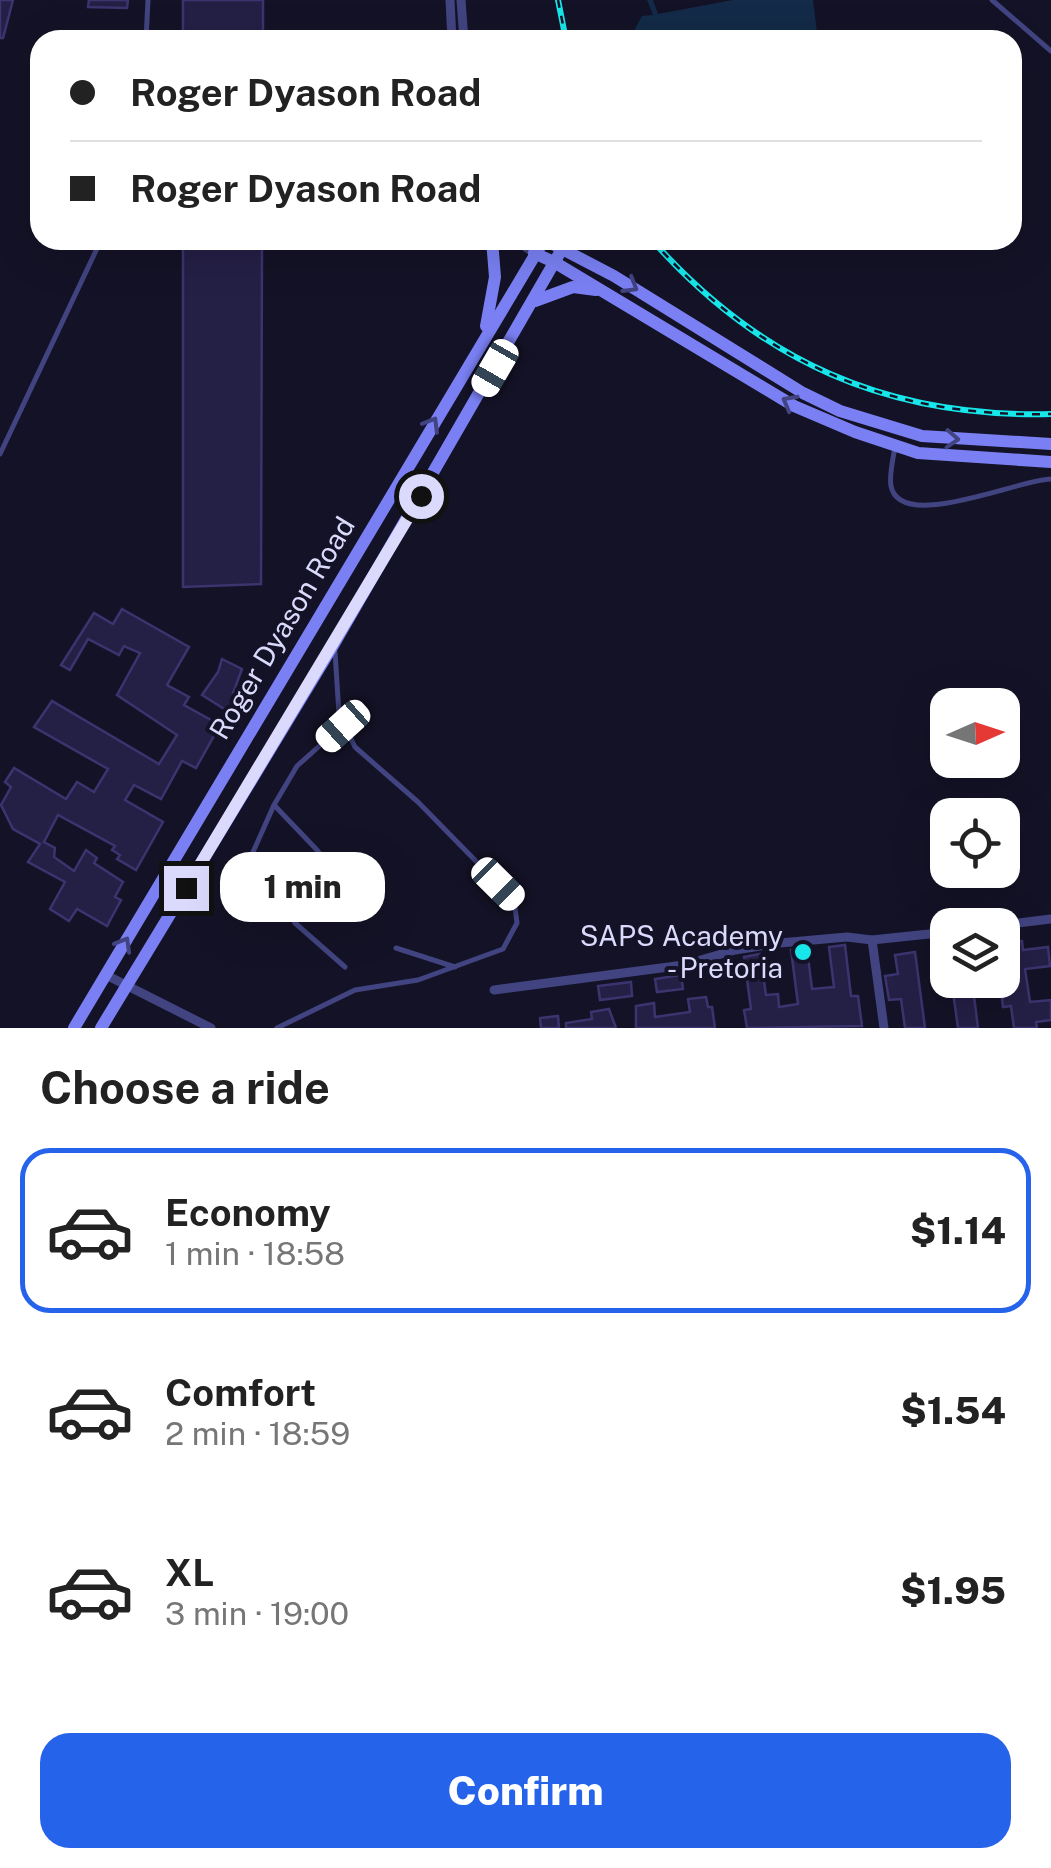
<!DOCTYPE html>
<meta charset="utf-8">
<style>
body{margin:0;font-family:"Public Sans",sans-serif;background:#f6f6f6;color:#222;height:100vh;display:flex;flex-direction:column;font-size:38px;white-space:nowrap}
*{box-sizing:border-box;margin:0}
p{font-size:32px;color:#767676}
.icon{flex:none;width:55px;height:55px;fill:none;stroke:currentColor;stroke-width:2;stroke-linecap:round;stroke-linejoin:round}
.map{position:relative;height:1028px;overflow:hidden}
.sheet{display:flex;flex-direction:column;background:#fff;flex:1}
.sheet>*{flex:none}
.top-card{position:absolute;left:30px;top:30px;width:992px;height:220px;border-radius:30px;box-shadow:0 10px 40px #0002;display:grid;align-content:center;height:220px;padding:0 40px;background:#fff}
.needle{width:65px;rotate:87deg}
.controls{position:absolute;left:930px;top:688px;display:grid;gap:20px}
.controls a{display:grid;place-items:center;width:90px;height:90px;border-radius:20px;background:#fff;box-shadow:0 10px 40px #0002;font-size:50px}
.end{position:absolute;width:45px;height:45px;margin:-22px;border:12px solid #dbdafc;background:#111;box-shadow:0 0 0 5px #111}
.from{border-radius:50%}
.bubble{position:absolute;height:70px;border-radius:30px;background:#fff;box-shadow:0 10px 40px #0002;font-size:32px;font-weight:800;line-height:70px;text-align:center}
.car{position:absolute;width:30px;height:60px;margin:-30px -15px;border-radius:12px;box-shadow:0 0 8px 2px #0007;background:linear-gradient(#fff 24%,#345 0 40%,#fff 0 76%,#345 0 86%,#fff 0)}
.top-card b{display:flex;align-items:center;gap:35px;height:95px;font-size:38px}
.top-card b+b{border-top:2px solid #e0e0e0}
.top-card i{width:25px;height:25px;background:#222}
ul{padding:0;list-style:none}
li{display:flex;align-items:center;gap:30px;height:165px;margin:0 20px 15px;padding:0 20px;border:5px solid transparent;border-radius:30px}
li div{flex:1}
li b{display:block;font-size:38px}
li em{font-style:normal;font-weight:800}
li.active{border-color:#2563eb}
li>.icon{width:90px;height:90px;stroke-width:1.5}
h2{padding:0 40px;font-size:45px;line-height:120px}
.primary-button{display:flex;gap:20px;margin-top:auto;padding:20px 40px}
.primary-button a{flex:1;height:115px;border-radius:30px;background:#2563eb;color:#fff;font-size:40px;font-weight:800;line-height:115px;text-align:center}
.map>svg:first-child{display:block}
</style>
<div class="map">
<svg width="1051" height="1028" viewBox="0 0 1051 1028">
<rect width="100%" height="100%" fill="#141226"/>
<!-- water -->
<path fill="#132b48" d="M647 0H653L658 14 733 0H813L818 40H629L642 16 653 15Z"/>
<!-- building -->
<g fill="#241f45" stroke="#3b346f" stroke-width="2.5">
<path d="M0 0H13L3 38H0Z"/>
<path d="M89 0H128L127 8 88 7Z"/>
<rect x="183" y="0" width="80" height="40"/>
<path d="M183 240H262L261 584 183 587Z"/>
<path d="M122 609 189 647 167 685 189 697 184 705 220 725 196 768 182 761 161 799 134 785 125 800 163 822 136 870 117 859 120 855 112 850 115 846 58 815 44 842 55 848 54 857 74 871 86 850 97 858 94 863 123 882 115 897 121 900 107 926 77 909 69 921 50 909 65 882 28 862 40 844 13 829 1 805 11 787 5 782 14 768 66 799 77 782 94 792 108 769 34 727 52 701 159 764 177 735 117 695 140 653 124 646 119 655 88 639 70 670 61 665 94 613 113 624Z"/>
<path d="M222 659 242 669 233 693 239 697 229 712 202 695 218 672Z"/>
<path d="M1022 941 1023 950 1048 947 1050 966 1025 969 1030 1002 1051 1000V1020L1036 1022 1037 1028H1014L1011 1006 1003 1007 1000 980H1002V972H1006L1003 943Z"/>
<path d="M845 945 851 996H858L862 1026 747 1028 744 1010 751 1009 744 957 760 954 766 995 778 994 779 1007 798 1004 791 950 807 949 812 989 834 987 829 947Z"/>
<path d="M915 952 925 1028H905L901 999 889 1000 885 976 898 974 895 955Z"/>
<path d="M948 968V980H972L978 1028H958L953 992 941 994 937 969Z"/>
<path d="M681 975 683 989 657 992 655 979Z"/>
<path d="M631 982 632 996 600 1000 598 986Z"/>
<path d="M706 997 708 1007H712L715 1028H636V1006L654 1003 655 1017 690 1012 688 999Z"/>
<path d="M609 1009 616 1028H566V1023L592 1019 591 1012Z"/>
<path d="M558 1016 559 1028H541L540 1018Z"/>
</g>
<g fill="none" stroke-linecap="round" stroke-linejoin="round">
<!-- lane -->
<g stroke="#414480" stroke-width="5">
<path d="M992 0 1051 51"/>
<path d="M146 40 148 0"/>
<path d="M895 447C893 459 889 475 891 486 900 533 1020 479 1051 479"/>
<path d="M0 454 101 240"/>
<path d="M274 805 253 852 254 870 283 897 295 923 345 967"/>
<path d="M340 884 317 850 274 805 297 766 343 725"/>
<path d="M396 948 455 967"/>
<path d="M277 1028 355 990 418 980 503 949 517 923 514 900 418 802 355 747 339 714 335 652"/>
</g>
<!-- street -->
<g stroke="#414480" stroke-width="9">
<path d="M450 0 452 40"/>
<path d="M461 0 464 40"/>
<path d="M516 240 534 253"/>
<path d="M1002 925 1051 919"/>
<path d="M872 940 884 1028"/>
<path d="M106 975 211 1028"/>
<path d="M494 990 684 965 735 950 780 943 847 937 872 940 948 932"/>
</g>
<!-- secondary -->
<g stroke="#7a80f3" stroke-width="12">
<path d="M545 240 614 276 803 393 840 411 922 436 1051 444"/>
<path d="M534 253 554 262 794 406 855 432 918 453 1051 462"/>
<path d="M535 301 573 287 596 290"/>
<path d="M486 326 495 277 492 240"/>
<path d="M74 1028 544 240"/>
<path d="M101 1028 334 644 562 249"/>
</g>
<defs>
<g id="rail">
<path d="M558 0 566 40"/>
<path d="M652 240C760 362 888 418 1051 414"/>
</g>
</defs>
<!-- rail casing -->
<use href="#rail" stroke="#17e6ea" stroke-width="6"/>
<!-- rail -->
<use href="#rail" stroke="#141226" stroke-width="2.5" stroke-dasharray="8" stroke-linecap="butt"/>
</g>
<!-- one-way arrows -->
<defs><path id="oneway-chevron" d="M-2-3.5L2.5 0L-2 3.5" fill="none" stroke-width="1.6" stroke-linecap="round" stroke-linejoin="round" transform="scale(2.5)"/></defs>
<g stroke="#424482">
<use href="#oneway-chevron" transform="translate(631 286) rotate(31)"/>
<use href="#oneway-chevron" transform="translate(789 402) rotate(-151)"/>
<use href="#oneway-chevron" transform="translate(432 424) rotate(-59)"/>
<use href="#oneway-chevron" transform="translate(952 439) rotate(3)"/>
<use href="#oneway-chevron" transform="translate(124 944) rotate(-60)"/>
</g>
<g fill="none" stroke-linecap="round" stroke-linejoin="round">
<!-- route -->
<path stroke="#dbdafc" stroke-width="12" d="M186 888 421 496"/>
</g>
<!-- markers -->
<circle fill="#17e6ea" stroke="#141226" stroke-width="4" cx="803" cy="952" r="10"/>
<g text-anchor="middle" stroke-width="8" stroke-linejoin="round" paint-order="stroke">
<!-- street labels -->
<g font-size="28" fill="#dbdafc" stroke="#141226">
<text transform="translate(282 628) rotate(-59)" y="10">Roger Dyason Road</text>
</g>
<!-- poi labels -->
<g font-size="28" fill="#dbdafc" stroke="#141226" text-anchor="end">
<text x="783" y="946">SAPS Academy<tspan x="783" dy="32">- Pretoria</tspan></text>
</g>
</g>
</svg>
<div class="controls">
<a><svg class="needle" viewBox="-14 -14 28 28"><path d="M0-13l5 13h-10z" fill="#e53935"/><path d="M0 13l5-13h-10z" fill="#767676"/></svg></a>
<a><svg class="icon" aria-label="locate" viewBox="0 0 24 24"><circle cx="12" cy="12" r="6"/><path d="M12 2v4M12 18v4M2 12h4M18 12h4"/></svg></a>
<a><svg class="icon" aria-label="layers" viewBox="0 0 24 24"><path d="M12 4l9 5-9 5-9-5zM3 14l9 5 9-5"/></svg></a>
</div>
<i class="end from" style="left:421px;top:496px"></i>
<i class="end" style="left:186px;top:888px"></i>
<div class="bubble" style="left:220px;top:852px;width:165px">1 min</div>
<i class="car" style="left:495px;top:368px;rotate:210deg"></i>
<i class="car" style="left:343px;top:726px;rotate:228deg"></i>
<i class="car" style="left:498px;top:884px;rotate:135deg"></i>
<div class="top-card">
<b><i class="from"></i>Roger Dyason Road</b>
<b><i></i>Roger Dyason Road</b>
</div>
</div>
<section class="sheet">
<h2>Choose a ride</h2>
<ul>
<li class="active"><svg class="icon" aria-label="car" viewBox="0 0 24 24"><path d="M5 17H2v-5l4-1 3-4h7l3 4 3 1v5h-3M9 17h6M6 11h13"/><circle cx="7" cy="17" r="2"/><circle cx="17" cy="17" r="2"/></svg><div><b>Economy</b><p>1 min · 18:58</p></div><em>$1.14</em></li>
<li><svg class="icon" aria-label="car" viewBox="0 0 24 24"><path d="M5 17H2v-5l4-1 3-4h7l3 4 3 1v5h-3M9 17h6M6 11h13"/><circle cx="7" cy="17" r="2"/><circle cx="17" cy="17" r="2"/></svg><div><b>Comfort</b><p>2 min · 18:59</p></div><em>$1.54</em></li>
<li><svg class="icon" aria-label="car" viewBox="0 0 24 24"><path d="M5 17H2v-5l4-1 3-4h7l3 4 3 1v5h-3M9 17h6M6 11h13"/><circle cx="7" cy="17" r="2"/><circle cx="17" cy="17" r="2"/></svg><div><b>XL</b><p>3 min · 19:00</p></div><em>$1.95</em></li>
</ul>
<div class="primary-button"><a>Confirm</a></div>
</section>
